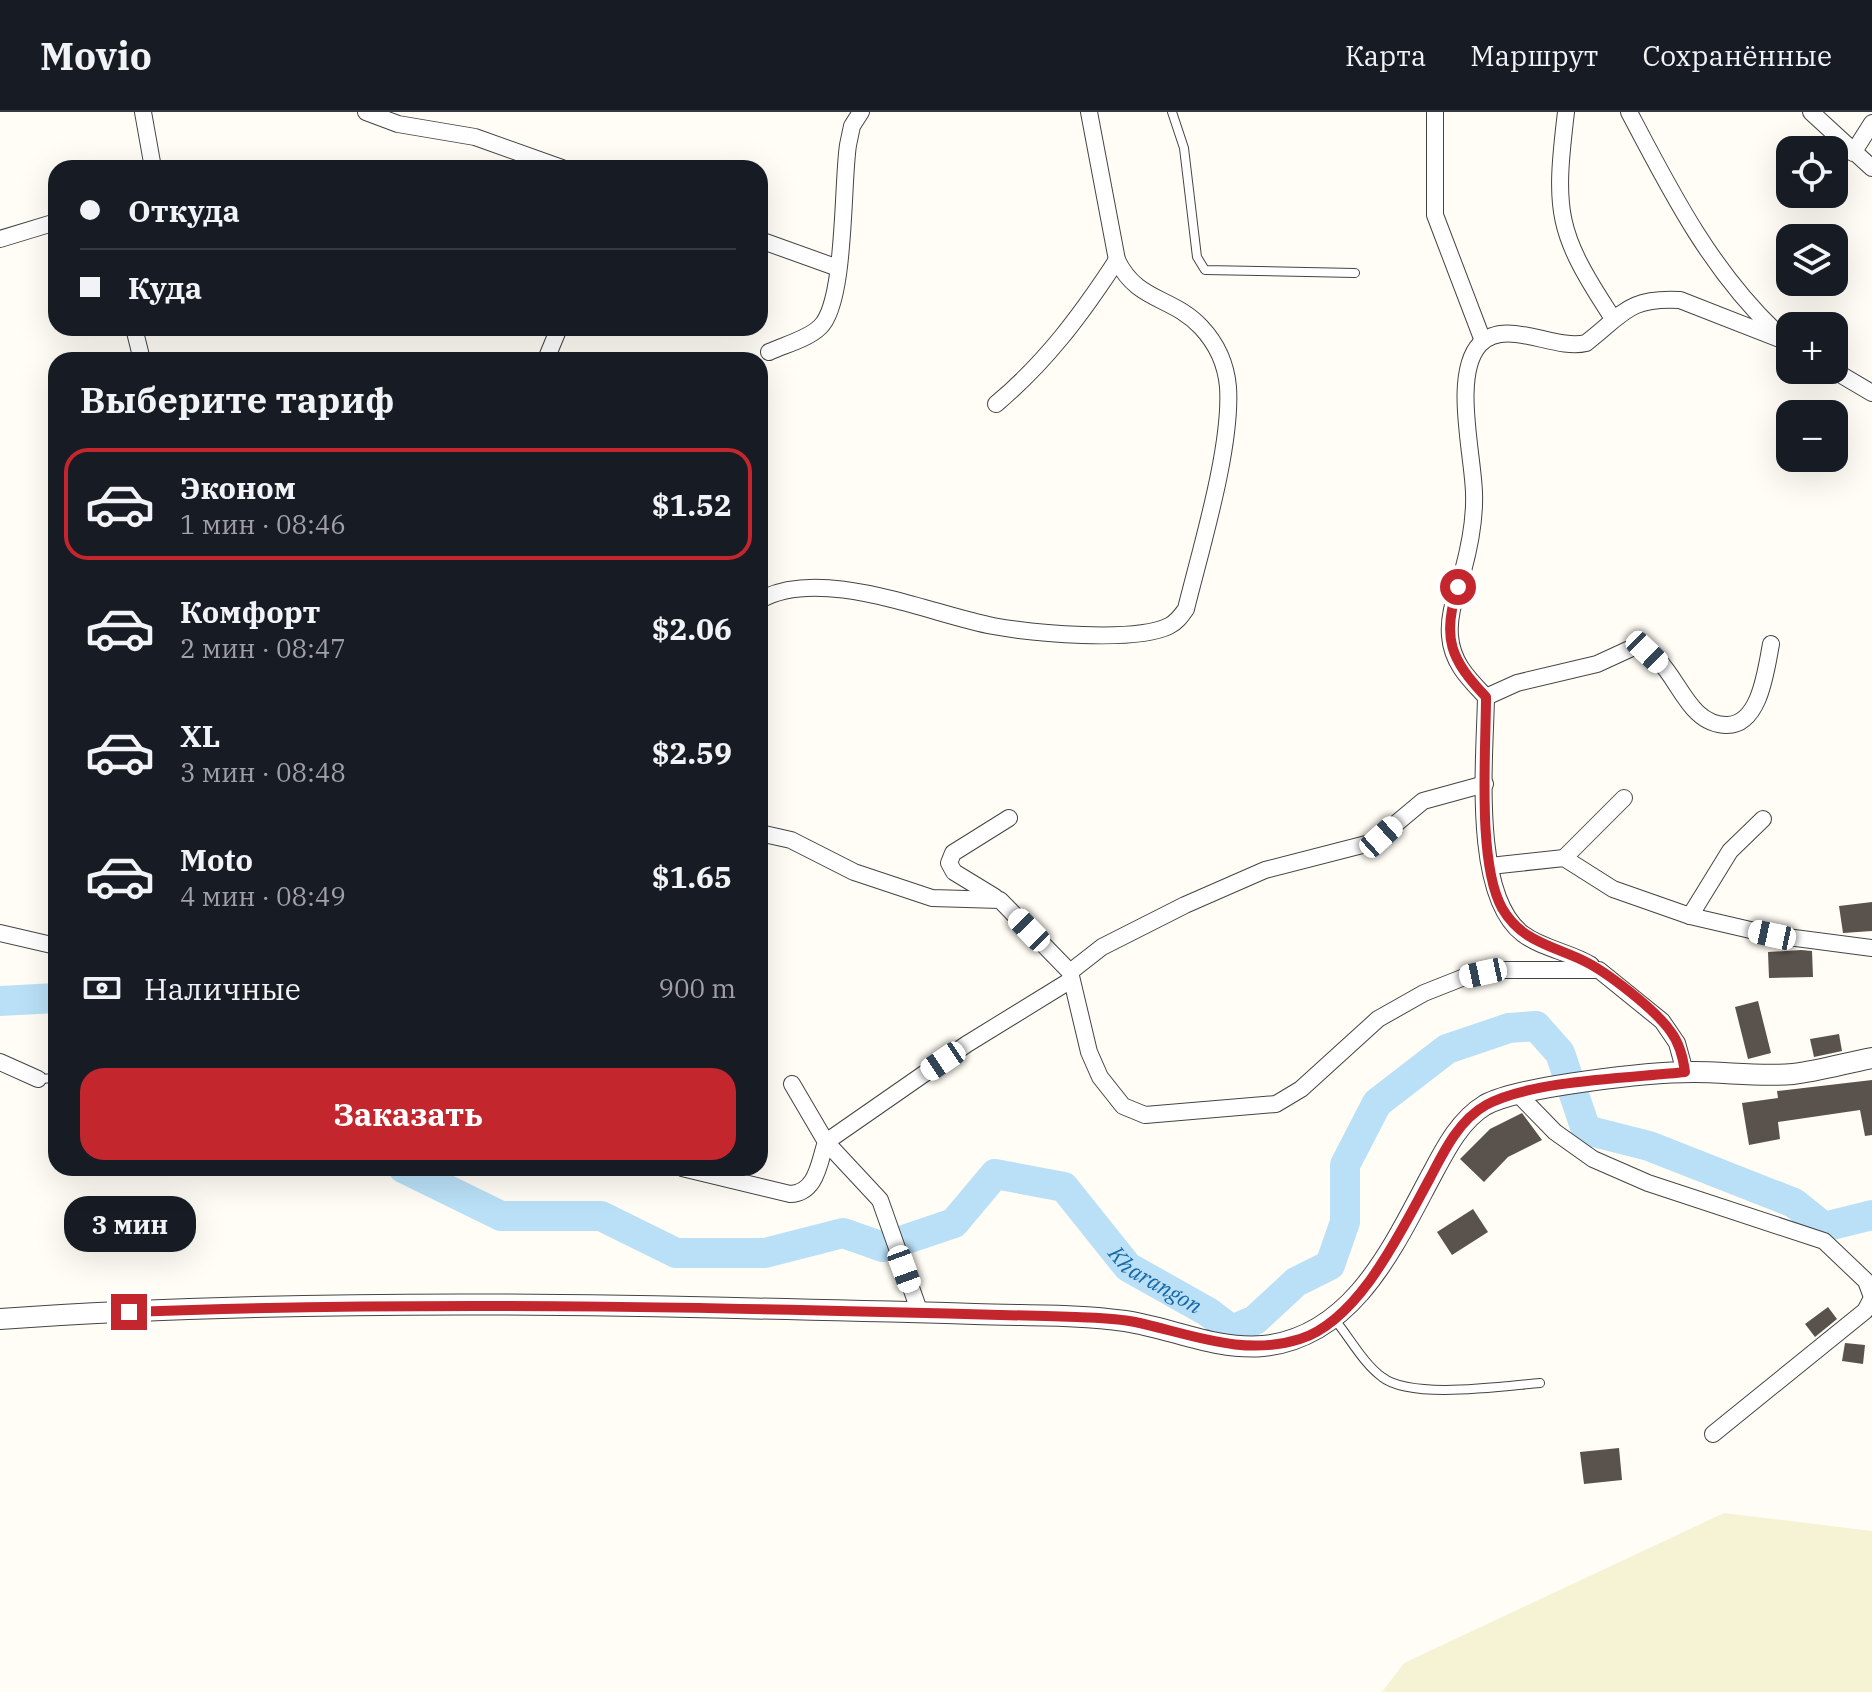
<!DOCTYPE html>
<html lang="ru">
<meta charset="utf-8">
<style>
body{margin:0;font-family:"IBM Plex Serif",serif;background:#20242c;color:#f1f3f6;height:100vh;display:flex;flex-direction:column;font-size:30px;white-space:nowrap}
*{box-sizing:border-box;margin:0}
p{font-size:26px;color:#9ea1a6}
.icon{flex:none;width:44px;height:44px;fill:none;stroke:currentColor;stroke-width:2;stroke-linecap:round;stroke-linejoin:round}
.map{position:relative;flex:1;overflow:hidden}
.panel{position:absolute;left:48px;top:240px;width:720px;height:824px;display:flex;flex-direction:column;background:#171b24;border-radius:24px;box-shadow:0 8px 32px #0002}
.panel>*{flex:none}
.top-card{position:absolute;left:48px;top:48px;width:720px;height:176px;border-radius:24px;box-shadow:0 8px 32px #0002;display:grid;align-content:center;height:176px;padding:0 32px;background:#171b24}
.tools{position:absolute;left:1776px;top:24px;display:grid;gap:16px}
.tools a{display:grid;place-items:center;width:72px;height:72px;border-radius:16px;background:#171b24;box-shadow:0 8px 32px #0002;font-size:40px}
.end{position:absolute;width:36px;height:36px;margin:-18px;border:10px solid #c4262e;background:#fff;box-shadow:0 0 0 4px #fff}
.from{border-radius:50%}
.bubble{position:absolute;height:56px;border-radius:24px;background:#171b24;box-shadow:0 8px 32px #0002;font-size:26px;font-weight:700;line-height:56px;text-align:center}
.car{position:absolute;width:24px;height:48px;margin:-24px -12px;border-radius:10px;box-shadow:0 0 6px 2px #0007;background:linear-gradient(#fff 24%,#345 0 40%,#fff 0 76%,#345 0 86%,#fff 0)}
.top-card b{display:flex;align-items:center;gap:28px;height:76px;font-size:30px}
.top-card b+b{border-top:2px solid #363941}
.top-card i{width:20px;height:20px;background:#f1f3f6}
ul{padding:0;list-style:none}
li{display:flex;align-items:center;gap:24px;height:112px;margin:0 16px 12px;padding:0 16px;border:4px solid transparent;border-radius:24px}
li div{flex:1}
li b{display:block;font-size:30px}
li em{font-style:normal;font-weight:700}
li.on{border-color:#c4262e}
li>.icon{width:72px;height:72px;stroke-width:1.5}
h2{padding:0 32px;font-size:36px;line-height:96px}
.pay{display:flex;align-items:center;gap:20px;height:88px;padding:0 32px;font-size:30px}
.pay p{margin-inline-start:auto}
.action{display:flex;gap:16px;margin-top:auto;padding:16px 32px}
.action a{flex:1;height:92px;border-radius:24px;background:#c4262e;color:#fff;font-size:32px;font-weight:700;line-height:92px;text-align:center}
header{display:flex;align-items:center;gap:48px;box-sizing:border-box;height:112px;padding:0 40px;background:#171b24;border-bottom:2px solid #363941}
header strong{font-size:38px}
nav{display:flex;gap:44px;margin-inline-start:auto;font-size:28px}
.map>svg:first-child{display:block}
</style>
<header>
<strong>Movio</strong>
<nav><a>Карта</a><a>Маршрут</a><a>Сохранённые</a></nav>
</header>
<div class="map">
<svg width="1872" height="1580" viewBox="0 0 1872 1580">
<rect width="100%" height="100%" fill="#fffdf5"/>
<!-- farmland -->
<path fill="#f6f3d4" d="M1724 1401 1872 1419V1580H1382L1404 1551Z"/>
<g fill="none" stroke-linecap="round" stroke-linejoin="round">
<!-- river -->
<g stroke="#b9e0f7" stroke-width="30">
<path d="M0 889 56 886"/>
<path id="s1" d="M403 1056 501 1104H601L676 1141H765L843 1121 883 1135 954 1111 995 1062 1064 1075 1128 1155 1208 1200 1232 1218 1255 1208 1296 1170 1330 1153 1345 1110V1053L1377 991 1447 937 1509 916 1536 914 1560 941 1586 1018 1649 1034 1794 1091 1824 1115 1872 1103"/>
</g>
</g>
<!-- building -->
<g fill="#5a524d">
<path d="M1872 790V819L1843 821 1839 794Z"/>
<path d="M1801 838 1812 839 1813 865 1769 866 1768 840Z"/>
<path d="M1758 889 1771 941 1748 947 1735 895Z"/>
<path d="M1839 922 1842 939 1814 945 1810 927Z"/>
<path d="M1872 968V1023L1865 1024 1860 998 1778 1010 1780 1027 1749 1033 1742 991 1778 986 1777 979Z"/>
<path d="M1522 1001 1542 1028 1508 1045 1484 1070 1460 1047 1490 1017Z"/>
<path d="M1473 1097 1488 1120 1452 1143 1437 1120Z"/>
<path d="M1828 1195 1837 1207 1815 1225 1805 1212Z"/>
<path d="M1845 1231 1865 1233 1863 1252 1842 1249Z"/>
<path d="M1619 1336 1622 1368 1584 1372 1580 1340Z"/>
</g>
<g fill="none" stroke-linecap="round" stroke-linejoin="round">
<defs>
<g id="service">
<path d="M1172 0 1184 36 1197 145 1205 158 1355 161"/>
<path d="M38 967 56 966"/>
<path d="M1335 1208C1350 1226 1363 1251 1382 1265 1411 1288 1504 1274 1540 1271"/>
</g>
<g id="minor">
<path d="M143 0 153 56"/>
<path d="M366 0 398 12 475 25 562 56"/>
<path d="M1435 0V103L1483 229"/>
<path d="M1566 0C1554 100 1556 120 1612 205"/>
<path d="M1629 0C1671 80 1710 157 1776 220"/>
<path d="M1811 0 1872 56"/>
<path d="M1853 41 1872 11"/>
<path d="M0 127 56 110"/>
<path d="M760 128 838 156"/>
<path d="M134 216 142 248"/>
<path d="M769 240C784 233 808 227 820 215 846 191 842 72 848 33L852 14 861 0"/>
<path d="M547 245 559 216"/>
<path d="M1833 258 1872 281"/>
<path d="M996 292C1046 250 1081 203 1117 148"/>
<path d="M760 488C821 453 930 502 993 514 1032 521 1134 531 1169 514 1177 510 1181 504 1186 497 1201 436 1232 335 1228 275 1226 252 1216 231 1201 215 1172 184 1137 190 1117 148L1089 0"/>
<path d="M1486 585 1517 571 1597 552 1634 535C1677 542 1680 613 1727 613 1760 613 1766 558 1771 532"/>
<path d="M1485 672 1423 689 1374 730 1265 758 1185 793 1102 835 1070 860 1089 940 1100 965 1123 994 1145 1003 1276 992 1301 977 1378 907 1424 881 1467 864 1500 858H1599L1662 909 1677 931 1685 960"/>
<path d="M760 721 791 728 854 760 932 786 1000 788 1070 860"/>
<path d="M1564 746 1624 686"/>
<path d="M1490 754 1564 746 1613 777 1690 804 1772 823 1872 836"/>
<path d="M995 785 954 760 949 751 953 741 1009 706"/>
<path d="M1690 804 1730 739 1763 707"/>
<path d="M0 821 56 834"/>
<path d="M1591 853C1570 840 1543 837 1523 822 1471 783 1485 645 1486 585 1469 567 1452 551 1450 524 1448 501 1457 481 1463 459 1470 433 1475 407 1474 381 1473 342 1452 262 1480 232 1506 205 1554 239 1586 231 1623 203 1627 185 1680 188L1790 231"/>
<path d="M0 950 38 967"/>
<path d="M1518 982 1555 1020 1593 1047 1648 1071 1824 1129 1866 1169 1872 1185"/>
<path d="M682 1056 790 1082C817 1081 819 1050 826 1030L792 972"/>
<path d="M920 1201 880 1088 826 1030 967 932 1071 868"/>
<path d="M1713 1322 1865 1199 1872 1186"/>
</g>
<path id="tertiary" d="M0 1207C324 1184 650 1193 975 1202 1024 1204 1076 1202 1125 1209 1172 1216 1215 1238 1263 1234 1353 1225 1393 1135 1431 1064 1445 1038 1459 1009 1485 993 1520 974 1650 960 1693 960 1726 960 1761 965 1793 962 1819 959 1846 951 1872 946"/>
</defs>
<!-- service casing -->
<use href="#service" stroke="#444" stroke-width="10"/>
<!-- minor casing -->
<use href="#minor" stroke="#444" stroke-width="18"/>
<!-- tertiary casing -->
<use href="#tertiary" stroke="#444" stroke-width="22"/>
<!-- service -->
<use href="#service" stroke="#fff" stroke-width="8"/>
<!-- minor -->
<use href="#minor" stroke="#fff" stroke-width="16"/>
<!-- tertiary -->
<use href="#tertiary" stroke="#fff" stroke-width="20"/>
</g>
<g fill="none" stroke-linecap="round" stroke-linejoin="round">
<!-- route -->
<path stroke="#c4262e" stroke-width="10" d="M129 1200C445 1188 760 1196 1076 1205 1096 1206 1115 1206 1135 1210 1191 1222 1243 1245 1300 1227 1360 1208 1402 1117 1430 1066 1444 1039 1459 1008 1486 993 1531 968 1632 966 1685 960 1683 945 1680 932 1671 920 1656 898 1606 859 1582 848 1550 833 1521 829 1502 796 1477 751 1486 638 1486 585 1451 548 1441 526 1458 475"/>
</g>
<g text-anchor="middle" stroke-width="8" stroke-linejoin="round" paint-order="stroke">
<!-- water labels -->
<g font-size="22" font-style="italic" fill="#1768a6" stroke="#fff">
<text dy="8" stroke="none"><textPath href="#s1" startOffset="846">Kharangon</textPath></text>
</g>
</g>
</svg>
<div class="tools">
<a><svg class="icon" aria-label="locate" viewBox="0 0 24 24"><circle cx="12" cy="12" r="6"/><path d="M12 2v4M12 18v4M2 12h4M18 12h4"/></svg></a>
<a><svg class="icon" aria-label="layers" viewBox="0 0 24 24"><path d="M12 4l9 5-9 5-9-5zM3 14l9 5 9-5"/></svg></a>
<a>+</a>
<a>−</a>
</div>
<i class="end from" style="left:1458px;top:475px"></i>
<i class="end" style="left:129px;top:1200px"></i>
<div class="bubble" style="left:64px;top:1084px;width:132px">3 мин</div>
<i class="car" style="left:1647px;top:540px;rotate:134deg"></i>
<i class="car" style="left:1381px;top:725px;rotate:48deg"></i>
<i class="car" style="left:1029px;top:818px;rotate:316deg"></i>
<i class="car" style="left:1772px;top:823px;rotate:282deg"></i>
<i class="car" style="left:1483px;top:861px;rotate:258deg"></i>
<i class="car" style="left:943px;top:949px;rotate:236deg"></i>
<i class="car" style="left:904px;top:1157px;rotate:160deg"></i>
<div class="top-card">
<b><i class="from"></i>Откуда</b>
<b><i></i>Куда</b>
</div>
<section class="panel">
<h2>Выберите тариф</h2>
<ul>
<li class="on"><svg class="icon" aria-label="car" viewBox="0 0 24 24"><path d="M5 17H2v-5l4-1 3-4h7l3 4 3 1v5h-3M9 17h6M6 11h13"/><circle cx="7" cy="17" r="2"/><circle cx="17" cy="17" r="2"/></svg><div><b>Эконом</b><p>1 мин · 08:46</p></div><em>$1.52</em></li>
<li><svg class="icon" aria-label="car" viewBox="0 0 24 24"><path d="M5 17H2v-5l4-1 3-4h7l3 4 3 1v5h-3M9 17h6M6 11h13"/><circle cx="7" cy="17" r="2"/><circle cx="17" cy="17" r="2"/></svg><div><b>Комфорт</b><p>2 мин · 08:47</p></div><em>$2.06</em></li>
<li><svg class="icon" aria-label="car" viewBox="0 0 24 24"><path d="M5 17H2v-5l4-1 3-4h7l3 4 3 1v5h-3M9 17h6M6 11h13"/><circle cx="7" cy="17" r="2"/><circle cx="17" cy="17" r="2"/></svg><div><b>XL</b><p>3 мин · 08:48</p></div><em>$2.59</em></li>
<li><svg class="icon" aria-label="car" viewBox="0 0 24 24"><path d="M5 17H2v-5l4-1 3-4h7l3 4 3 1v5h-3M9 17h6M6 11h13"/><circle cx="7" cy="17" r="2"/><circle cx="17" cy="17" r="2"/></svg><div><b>Moto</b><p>4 мин · 08:49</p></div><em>$1.65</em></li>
</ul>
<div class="pay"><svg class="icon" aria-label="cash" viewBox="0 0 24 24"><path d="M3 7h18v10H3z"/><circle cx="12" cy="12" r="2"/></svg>Наличные<p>900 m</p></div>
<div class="action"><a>Заказать</a></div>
</section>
</div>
